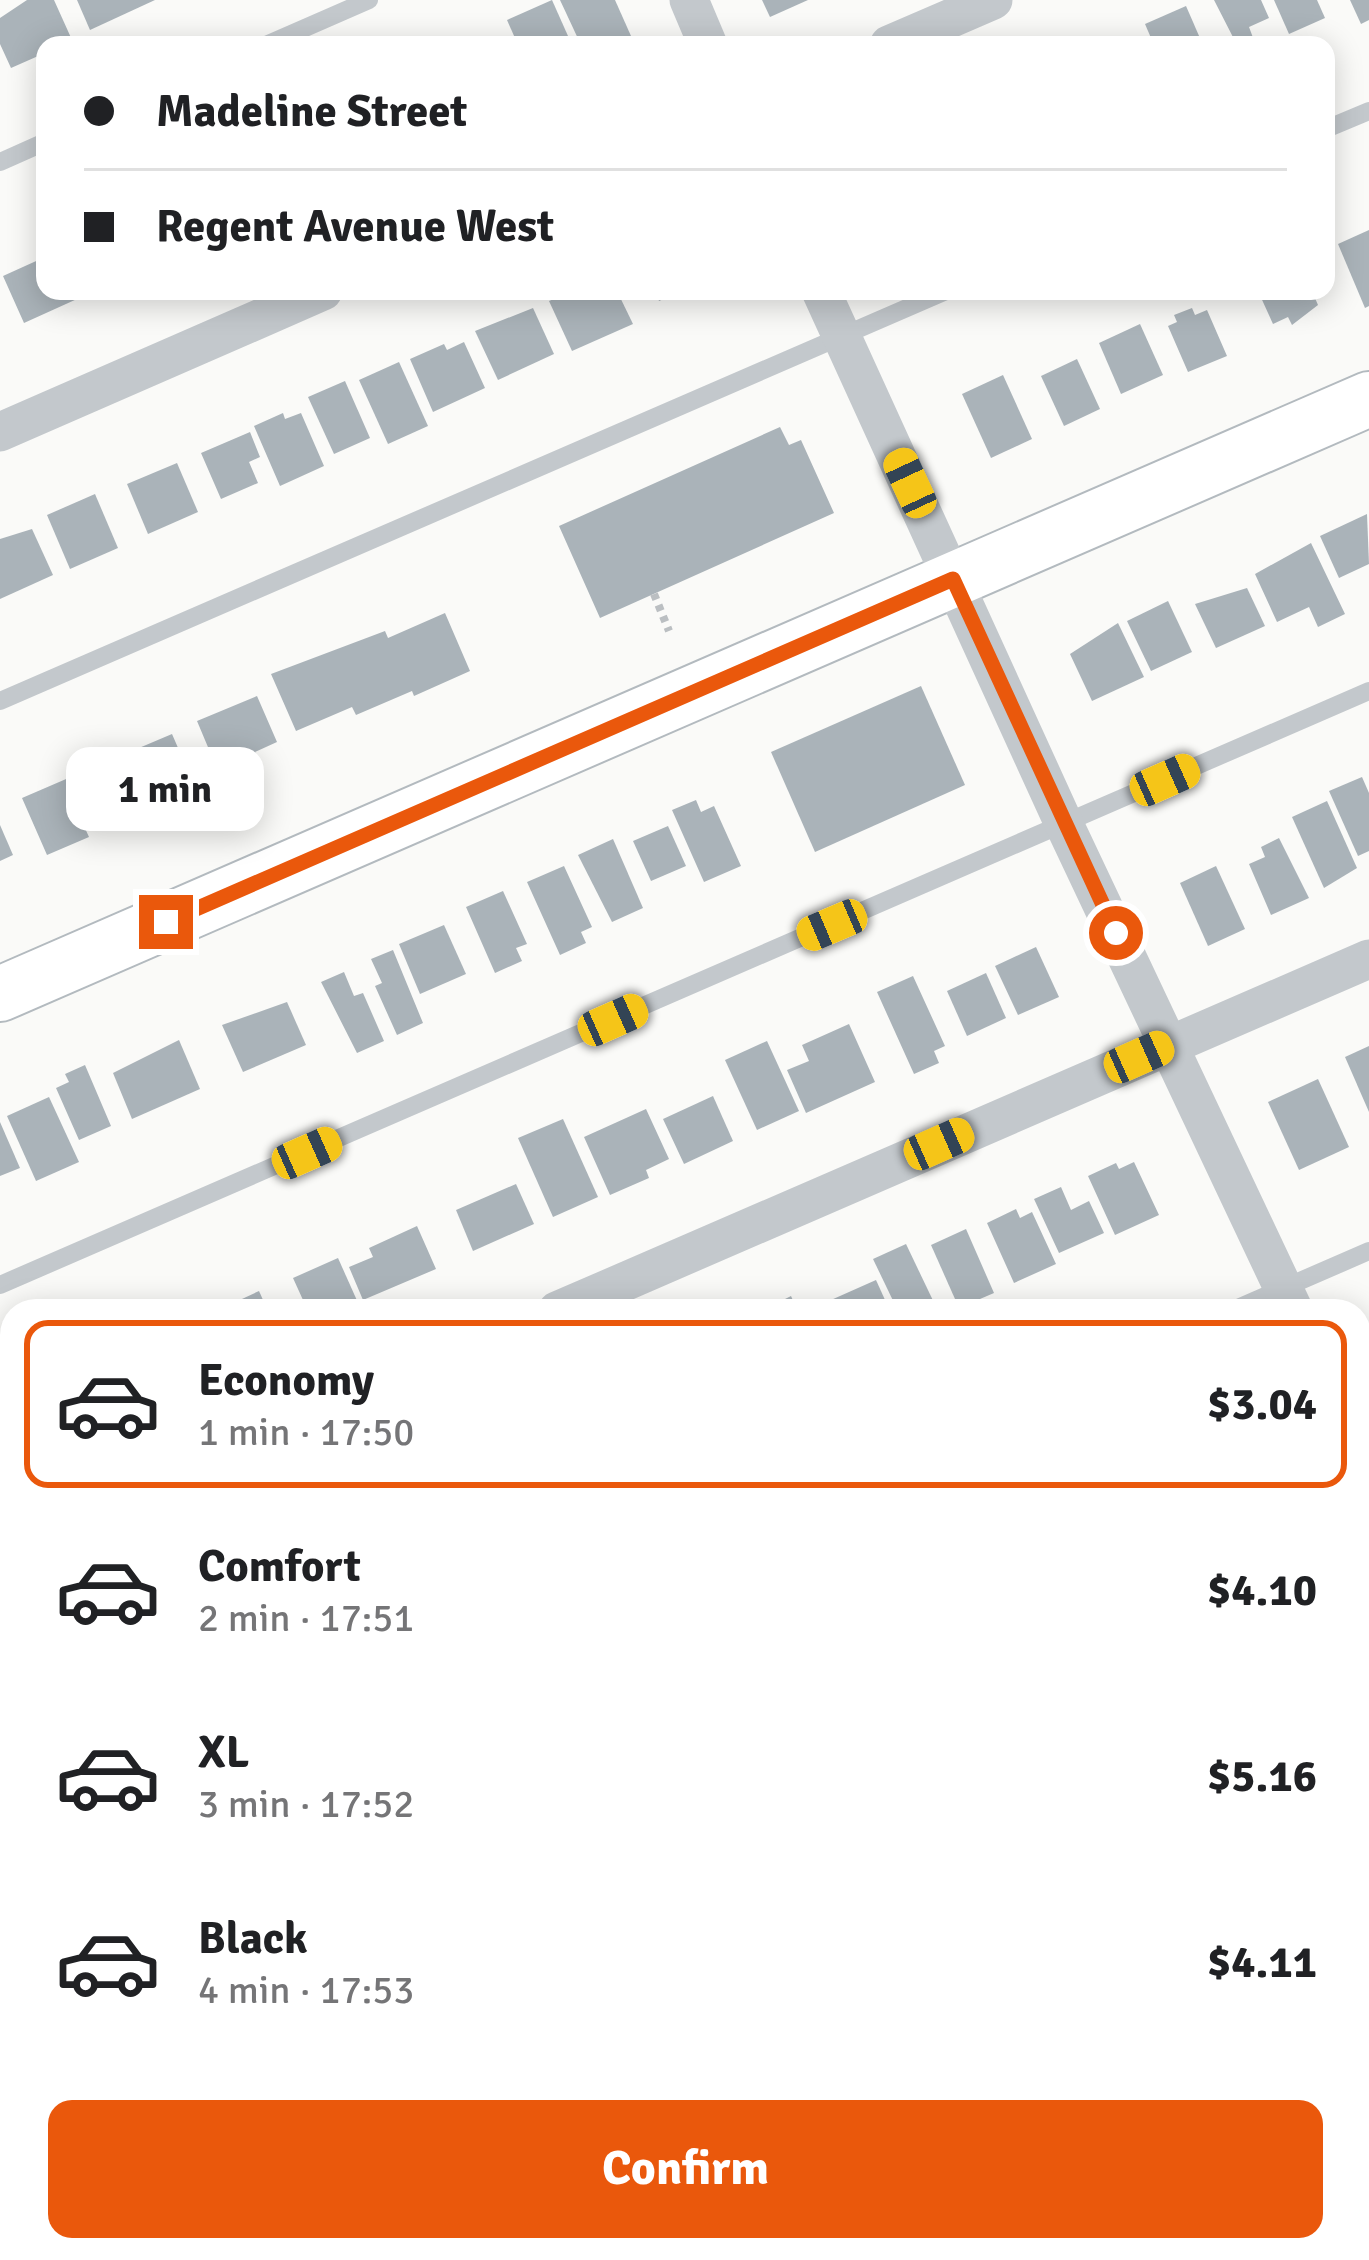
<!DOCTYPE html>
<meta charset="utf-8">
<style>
body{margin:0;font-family:Signika,sans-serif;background:#f2f2f2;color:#202124;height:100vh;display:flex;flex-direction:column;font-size:45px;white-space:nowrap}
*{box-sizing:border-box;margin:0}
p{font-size:39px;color:#757577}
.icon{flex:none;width:66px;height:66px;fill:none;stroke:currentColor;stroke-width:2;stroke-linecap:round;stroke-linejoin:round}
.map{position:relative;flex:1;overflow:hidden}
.side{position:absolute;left:0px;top:1299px;width:1371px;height:963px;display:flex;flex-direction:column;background:#fff;border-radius:36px 36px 0 0;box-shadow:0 6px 30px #0003}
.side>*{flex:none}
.banner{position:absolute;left:36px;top:36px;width:1299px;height:264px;border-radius:24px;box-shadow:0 6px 30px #0003;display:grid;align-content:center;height:264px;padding:0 48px;background:#fff}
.end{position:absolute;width:54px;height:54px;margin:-27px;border:15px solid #ea580c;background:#fff;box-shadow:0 0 0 6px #fff}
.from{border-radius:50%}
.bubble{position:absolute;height:84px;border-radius:24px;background:#fff;box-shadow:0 6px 30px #0003;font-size:39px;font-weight:800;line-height:84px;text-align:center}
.car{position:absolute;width:36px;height:72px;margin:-36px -18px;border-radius:15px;box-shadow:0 0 9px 3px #0007;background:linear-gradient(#f5c518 24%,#345 0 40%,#f5c518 0 76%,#345 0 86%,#f5c518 0)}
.banner b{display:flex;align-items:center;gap:42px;height:114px;font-size:45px}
.banner b+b{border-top:3px solid #e0e0e0}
.banner i{width:30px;height:30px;background:#202124}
ul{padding:21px 0 0;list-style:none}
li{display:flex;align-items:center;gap:36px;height:168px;margin:0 24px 18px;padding:0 24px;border:6px solid transparent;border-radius:24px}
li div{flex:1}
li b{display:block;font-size:45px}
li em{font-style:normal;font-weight:800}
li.on{border-color:#ea580c}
li>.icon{width:108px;height:108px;stroke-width:1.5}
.primary-button{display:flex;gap:24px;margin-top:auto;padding:24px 48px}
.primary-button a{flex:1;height:138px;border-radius:24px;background:#ea580c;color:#fff;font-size:48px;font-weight:800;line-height:138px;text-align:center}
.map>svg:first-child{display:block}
</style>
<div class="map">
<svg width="1369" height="2260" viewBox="0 0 1369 2260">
<rect width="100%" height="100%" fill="#fafaf8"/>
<!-- built -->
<path fill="#e8e9e9" d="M12 2225V2250H1296L1300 2260H0V2230Z"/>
<!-- building -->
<g fill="#aab3b9">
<path d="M27 0H54L72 40 45 45V53L11 68 0 44V18Z"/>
<path d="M77 0H155L90 30Z"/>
<path d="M552 0 572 45H518L507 20Z"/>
<path d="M560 0H615L635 45H581Z"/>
<path d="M762 0H808L770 17Z"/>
<path d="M1214 0H1261L1269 18 1249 27 1255 43 1237 45Z"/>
<path d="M1274 0H1317L1325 18 1289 34Z"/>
<path d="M1350 0H1369V20L1361 24Z"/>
<path d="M1186 6 1203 45H1154L1145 24Z"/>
<path d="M1369 230V306L1365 308 1338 244Z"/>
<path d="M45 257V291H73L77 299 24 323 3 276Z"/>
<path d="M572 291H617L633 324 572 351 549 301Z"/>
<path d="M655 291H683L659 301Z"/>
<path d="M1258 291H1312L1318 305 1292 325 1288 317 1273 324Z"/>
<path d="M533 308 554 354 498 380 475 331Z"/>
<path d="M1192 308 1195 315 1207 310 1227 356 1188 372 1168 326 1177 322 1174 315Z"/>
<path d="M1140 324 1163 375 1121 394 1099 343Z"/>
<path d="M464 342 485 388 433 412 410 359 444 344 447 350Z"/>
<path d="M1077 359 1100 409 1064 426 1041 376Z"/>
<path d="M399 362 428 426 388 444 359 380Z"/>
<path d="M1003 375 1032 439 991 458 962 394Z"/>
<path d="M345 381 370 438 334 454 308 397Z"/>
<path d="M283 413 285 419 301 413 324 466 280 486 254 426Z"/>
<path d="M780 427 789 445 801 440 834 513 600 618 559 526Z"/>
<path d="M250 432 260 457 249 462 258 483 221 499 201 453Z"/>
<path d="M177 463 198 512 148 534 127 484Z"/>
<path d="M95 494 118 548 70 569 47 515Z"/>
<path d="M1367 514 1369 564 1339 578 1320 536Z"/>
<path d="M32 529 53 575 0 599V539Z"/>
<path d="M1311 543 1345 614 1318 627 1309 607 1277 622 1255 574Z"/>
<path d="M1247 588 1265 626 1216 648 1195 604Z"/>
<path d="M1168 601 1192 652 1151 671 1127 621Z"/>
<path d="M445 613 470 671 414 696 412 691 356 715 352 707 296 731 271 674 385 631 388 638Z"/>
<path d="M1118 623 1144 677 1092 701 1070 654Z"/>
<path d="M921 686 965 785 815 852 771 752Z"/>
<path d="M257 696 277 742 255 752 260 763 221 778 197 721Z"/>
<path d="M172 734 192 780 169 790 174 801 130 819 106 762Z"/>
<path d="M87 770 107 816 84 826 89 837 47 855 22 798Z"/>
<path d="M1362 777 1369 793V851L1358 856 1329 791Z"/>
<path d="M696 800 701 812 714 806 741 866 704 882 672 810Z"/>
<path d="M1327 801 1357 868 1324 888 1292 817Z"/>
<path d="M0 825 13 855 0 861Z"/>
<path d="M668 826 686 866 651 881 633 841Z"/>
<path d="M1279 838 1309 898 1271 915 1249 864 1265 857 1261 847Z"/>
<path d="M613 839 643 908 612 922 578 855Z"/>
<path d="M564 866 592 927 581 932 586 943 560 955 527 882Z"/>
<path d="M1216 866 1245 929 1208 946 1180 883Z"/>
<path d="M503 891 527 944 516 948 522 961 495 973 466 907Z"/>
<path d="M444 925 466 974 420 994 399 944Z"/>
<path d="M1036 947 1059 997 1018 1015 995 966Z"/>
<path d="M393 950 423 1023 397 1035 375 986 382 983 371 959Z"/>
<path d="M344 972 354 996 363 993 384 1041 357 1053 321 982Z"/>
<path d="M986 973 1006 1018 967 1036 947 991Z"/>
<path d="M913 976 945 1046 934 1051 939 1063 914 1074 877 992Z"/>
<path d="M287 1002 306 1045 243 1072 222 1025Z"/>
<path d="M849 1024 875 1082 806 1113 787 1070 809 1061 802 1045Z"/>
<path d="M179 1040 200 1089 132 1119 113 1073Z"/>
<path d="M767 1041 799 1111 757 1130 725 1060Z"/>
<path d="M1369 1046V1112L1345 1057Z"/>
<path d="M85 1065 111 1126 79 1140 56 1088 69 1082 65 1074Z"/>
<path d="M1318 1079 1349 1147 1299 1170 1268 1102Z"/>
<path d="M713 1096 733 1141 684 1164 663 1119Z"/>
<path d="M49 1097 79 1162 36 1181 7 1116Z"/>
<path d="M646 1109 669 1159 646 1170 649 1178 610 1195 584 1137Z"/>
<path d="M563 1119 598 1197 553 1217 518 1138Z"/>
<path d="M0 1122 20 1168 0 1176Z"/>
<path d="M1134 1162 1159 1215 1115 1235 1088 1176 1116 1163 1119 1169Z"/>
<path d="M516 1184 534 1224 473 1251 456 1210Z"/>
<path d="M1061 1187 1071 1210 1089 1201 1104 1233 1059 1253 1034 1199Z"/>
<path d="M1016 1209 1020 1218 1032 1212 1056 1264 1014 1283 987 1223Z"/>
<path d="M417 1226 436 1269 363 1300 349 1267 373 1257 369 1248Z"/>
<path d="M966 1229 994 1293 959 1308 931 1245Z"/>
<path d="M906 1244 938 1311H898L873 1259Z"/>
<path d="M338 1258 359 1305 346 1311H308L293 1278Z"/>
<path d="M876 1280 890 1311H836L831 1300Z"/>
<path d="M259 1291 268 1311H216Z"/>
<path d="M791 1296 796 1307 807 1301 812 1311H773L771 1306Z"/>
<path d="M12 1398V1446L0 1451V1403Z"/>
<path d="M12 1649V1683L0 1656Z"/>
<path d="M0 1682 12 1708V1717L0 1723Z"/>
<path d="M12 1851V1897L0 1903V1857Z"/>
<path d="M12 1909V2061L3 2065 0 1914Z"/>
<path d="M189 2250H324L328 2260H166Z"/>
<path d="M1046 2250H1120L1098 2260H1051Z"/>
</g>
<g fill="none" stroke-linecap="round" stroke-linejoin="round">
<defs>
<g id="secondary">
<path d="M0 994 1369 399"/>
<path d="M1359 1592 1369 1587"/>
<path d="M0 2181 12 2176"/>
</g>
</defs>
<!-- secondary casing -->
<use href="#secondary" stroke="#b3babf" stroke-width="58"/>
<!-- path -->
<g stroke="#bbbfc2" stroke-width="8" stroke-dasharray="6 6" stroke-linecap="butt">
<path d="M654 594 669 631"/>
<path d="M1359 1537 1369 1532"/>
<path d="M0 2127 12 2122"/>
</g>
<!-- lane -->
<g stroke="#c3c8cc" stroke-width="18">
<path d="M266 45 369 0"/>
<path d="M1326 129 1369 111"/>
<path d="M0 162 45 142"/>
<path d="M0 701 946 291"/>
<path d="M0 1285 1369 691"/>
<path d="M1231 1311 1369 1251"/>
<path d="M0 1845 12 1840"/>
</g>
<!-- street -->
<g stroke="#c3c8cc" stroke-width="39">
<path d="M689 0 708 45"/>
<path d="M889 45 993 0"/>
<path d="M821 291 1064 824 1294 1311"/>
<path d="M0 432 323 291"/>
<path d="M557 1311 1369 959"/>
<path d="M1359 1453 1369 1475"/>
<path d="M0 1554 12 1549"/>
</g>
<!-- secondary -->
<use href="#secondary" stroke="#fff" stroke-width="54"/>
</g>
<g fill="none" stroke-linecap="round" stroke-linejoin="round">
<!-- route -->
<path stroke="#ea580c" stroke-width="15" d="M166 922 953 579 1116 933"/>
</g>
</svg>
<i class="end from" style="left:1116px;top:933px"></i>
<i class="end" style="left:166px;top:922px"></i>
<div class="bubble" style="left:66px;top:747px;width:198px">1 min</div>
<i class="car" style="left:910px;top:483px;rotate:335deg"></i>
<i class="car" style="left:1165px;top:780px;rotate:66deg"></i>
<i class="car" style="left:832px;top:925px;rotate:247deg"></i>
<i class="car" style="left:613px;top:1020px;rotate:66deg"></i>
<i class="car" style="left:1139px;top:1057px;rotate:66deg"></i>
<i class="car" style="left:939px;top:1144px;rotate:66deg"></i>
<i class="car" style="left:307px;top:1153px;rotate:66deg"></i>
<div class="banner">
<b><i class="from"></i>Madeline Street</b>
<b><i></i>Regent Avenue West</b>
</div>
<section class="side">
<ul>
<li class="on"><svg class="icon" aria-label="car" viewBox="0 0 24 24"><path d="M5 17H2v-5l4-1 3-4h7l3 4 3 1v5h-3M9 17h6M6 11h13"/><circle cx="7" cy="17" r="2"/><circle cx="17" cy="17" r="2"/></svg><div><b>Economy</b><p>1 min · 17:50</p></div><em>$3.04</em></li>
<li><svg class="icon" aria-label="car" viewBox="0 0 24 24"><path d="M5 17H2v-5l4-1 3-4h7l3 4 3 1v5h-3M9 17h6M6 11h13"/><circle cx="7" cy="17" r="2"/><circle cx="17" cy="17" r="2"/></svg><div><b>Comfort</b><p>2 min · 17:51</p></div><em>$4.10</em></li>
<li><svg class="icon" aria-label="car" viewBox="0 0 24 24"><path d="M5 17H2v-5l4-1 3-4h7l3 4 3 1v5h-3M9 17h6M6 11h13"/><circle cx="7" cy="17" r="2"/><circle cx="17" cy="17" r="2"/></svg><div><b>XL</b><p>3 min · 17:52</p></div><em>$5.16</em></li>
<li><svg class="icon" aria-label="car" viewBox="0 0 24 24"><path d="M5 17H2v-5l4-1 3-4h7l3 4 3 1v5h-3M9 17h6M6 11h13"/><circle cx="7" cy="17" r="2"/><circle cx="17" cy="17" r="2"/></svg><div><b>Black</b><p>4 min · 17:53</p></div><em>$4.11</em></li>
</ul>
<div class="primary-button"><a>Confirm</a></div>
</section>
</div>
